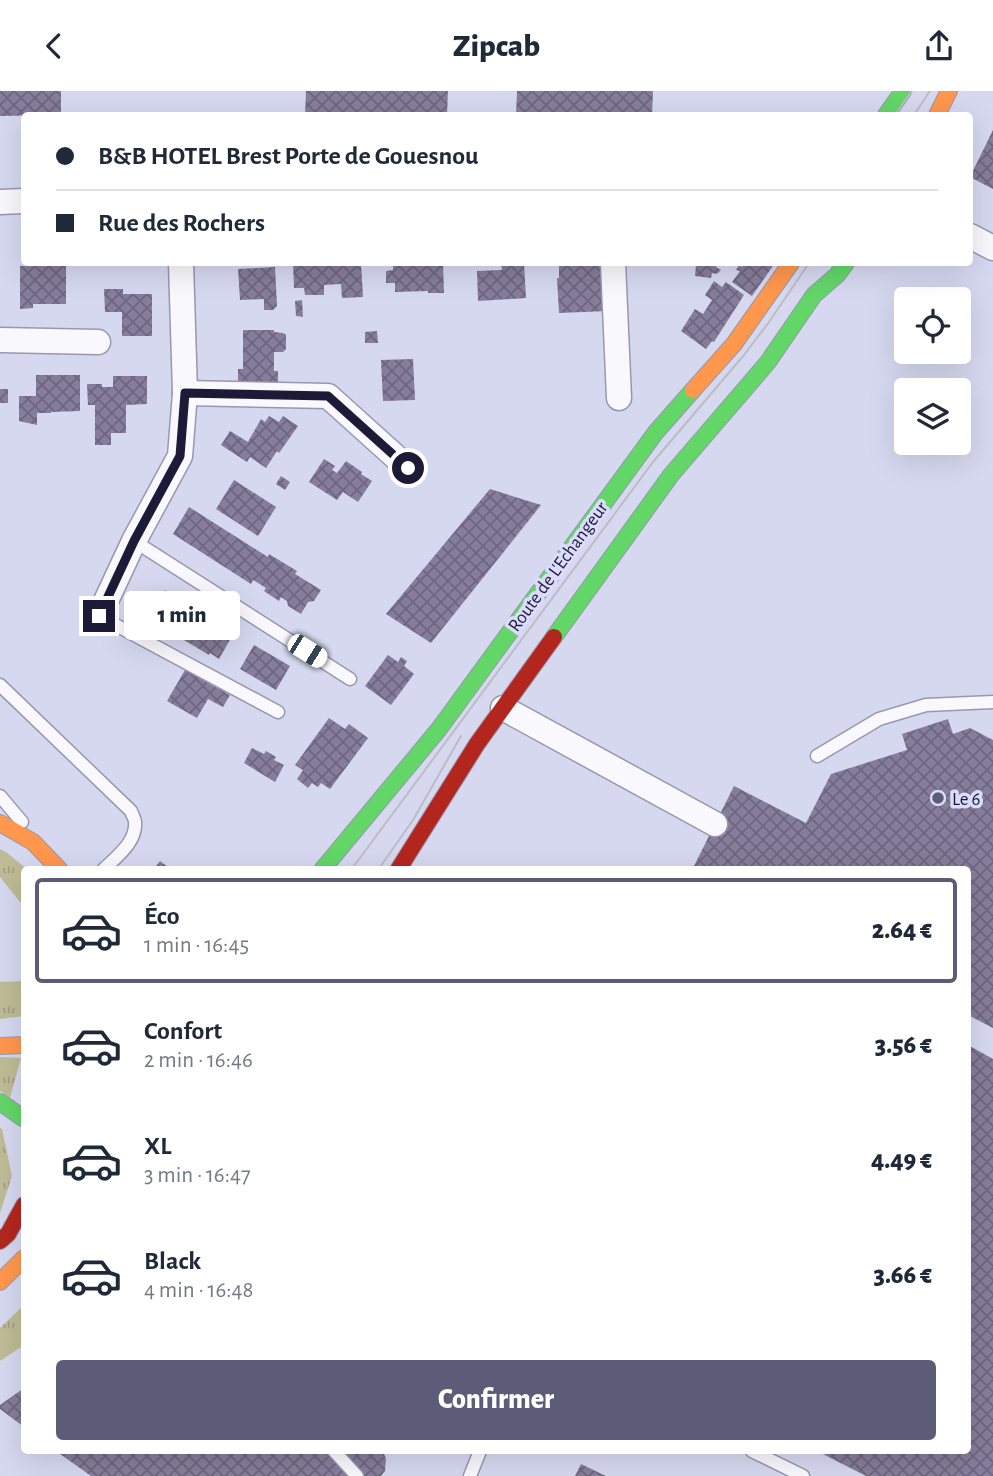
<!DOCTYPE html>
<html lang="fr">
<meta charset="utf-8">
<style>
body{margin:0;font-family:"Alegreya Sans",sans-serif;background:#f6f6f7;color:#1f2937;height:100vh;display:flex;flex-direction:column;font-size:26px;white-space:nowrap}
*{box-sizing:border-box;margin:0}
p{font-size:23px;color:#747a83}
.icon{flex:none;width:38px;height:38px;fill:none;stroke:currentColor;stroke-width:2;stroke-linecap:round;stroke-linejoin:round}
.map{position:relative;flex:1;overflow:hidden}
.side{position:absolute;left:21px;top:775px;width:950px;height:588px;display:flex;flex-direction:column;background:#fff;border-radius:7px;box-shadow:0 7px 28px #0002}
.side>*{flex:none}
.top-card{position:absolute;left:21px;top:21px;width:952px;height:154px;border-radius:7px;box-shadow:0 7px 28px #0002;display:grid;align-content:center;height:154px;padding:0 35px;background:#fff}
.fabs{position:absolute;left:894px;top:196px;display:grid;gap:14px}
.fabs a{display:grid;place-items:center;width:77px;height:77px;border-radius:7px;background:#fff;box-shadow:0 7px 28px #0002;font-size:35px}
.end{position:absolute;width:32px;height:32px;margin:-16px;border:9px solid #1c1a37;background:#fff;box-shadow:0 0 0 4px #fff}
.from{border-radius:50%}
.bubble{position:absolute;height:49px;border-radius:7px;background:#fff;box-shadow:0 7px 28px #0002;font-size:23px;font-weight:800;line-height:49px;text-align:center}
.car{position:absolute;width:21px;height:42px;margin:-21px -10px;border-radius:9px;box-shadow:0 0 5px 2px #0007;background:linear-gradient(#fff 24%,#345 0 40%,#fff 0 76%,#345 0 86%,#fff 0)}
.top-card b{display:flex;align-items:center;gap:24px;height:66px;font-size:26px}
.top-card b+b{border-top:2px solid #e0e1e3}
.top-card i{width:18px;height:18px;background:#1f2937}
ul{padding:12px 0 0;list-style:none}
li{display:flex;align-items:center;gap:21px;height:105px;margin:0 14px 10px;padding:0 21px;border:4px solid transparent;border-radius:7px}
li div{flex:1}
li b{display:block;font-size:26px}
li em{font-style:normal;font-weight:800}
li.on{border-color:#5d5c78}
li>.icon{width:63px;height:63px;stroke-width:1.5}
.action{display:flex;gap:14px;margin-top:auto;padding:14px 35px}
.action a{flex:1;height:80px;border-radius:7px;background:#5d5c78;color:#fff;font-size:28px;font-weight:800;line-height:80px;text-align:center}
header{display:flex;justify-content:space-between;align-items:center;height:91px;padding:0 35px;background:#fff;font-size:32px;font-weight:800}
.map>svg:first-child{display:block}
</style>
<header><svg class="icon" aria-label="back" viewBox="0 0 24 24"><path d="M15 5l-7 7 7 7"/></svg>Zipcab<svg class="icon" aria-label="share" viewBox="0 0 24 24"><path d="M12 15V3M7 8l5-5 5 5M5 13v7h14v-7"/></svg></header>
<div class="map">
<svg width="993" height="1385" viewBox="0 0 993 1385">
<defs>
<pattern id="grass-tufts" width="24" height="20" patternUnits="userSpaceOnUse" patternTransform="scale(1.75)"><rect width="24" height="20" fill="#bebb96"/><path d="M3 7l-1-3M5 7V3M7 7l1-3M15 17l-1-3M17 17v-4M19 17l1-3" fill="none" stroke="#a3a082"/></pattern>
<pattern id="building-cross-hatch" width="8" height="8" patternUnits="userSpaceOnUse" patternTransform="scale(1.75)"><rect width="8" height="8" fill="#867d9a"/><path d="M0 0l8 8M0 8l8-8" fill="none" stroke="#6d667e"/></pattern>
</defs>
<rect width="100%" height="100%" fill="#d6d8f0"/>
<!-- grass -->
<g fill="url(#grass-tufts)">
<path d="M0 758 6 761 28 779H24V816L0 786Z"/>
<path d="M24 890V925L0 928V891Z"/>
<path d="M0 966 21 967 10 1007 0 1000Z"/>
<path d="M0 1037 2 1038 12 1085 0 1122Z"/>
<path d="M24 1214V1254L0 1270V1237Z"/>
</g>
<!-- building -->
<g fill="url(#building-cross-hatch)">
<path d="M0 0H61V24L0 25Z"/>
<path d="M306 0H448L447 24H305Z"/>
<path d="M517 0H653L652 24H516Z"/>
<path d="M993 39V98L970 86Z"/>
<rect x="97" y="172" width="30" height="2"/>
<path d="M293 172H361L363 206 342 207 341 193 324 194V204H305L304 197H294Z"/>
<path d="M427 172H443L444 202H428V200L395 201V192H386V180L393 179V174H427Z"/>
<path d="M501 172H524L526 207 478 210 477 180 502 179Z"/>
<path d="M559 172H605L607 220 559 222 557 187H559Z"/>
<path d="M708 172H717L716 176 721 179 717 183 712 182 711 187 695 185 696 174 708 175Z"/>
<path d="M745 172H775L752 205 732 191 740 180 736 179 739 174 742 176Z"/>
<path d="M20 175H66V213H33V217L20 218Z"/>
<path d="M275 176 277 215 273 219H264V208L240 209 238 178Z"/>
<path d="M714 190 722 196 726 191 744 204 714 251 712 250 706 258 681 240 695 218 703 223 712 209 705 204Z"/>
<path d="M104 198H123V203H152V245H122V221H105Z"/>
<path d="M302 209 303 226 296 225 295 210Z"/>
<path d="M243 239H274V241L283 242 286 244V258L283 261H274V280H278V294H238V278H243Z"/>
<path d="M377 240 378 252H365V241Z"/>
<path d="M413 268 415 309 383 310 381 269Z"/>
<path d="M36 284H80V320L51 321V322H37V334L19 330V305H36Z"/>
<path d="M113 285H147V313L126 314V342H111V354H95V314H88L87 293H102V296H113Z"/>
<rect x="0" y="298" width="8" height="14"/>
<path d="M269 325 279 331 283 325 298 335 279 362 277 360 266 377 250 366 247 371 221 354 230 340 248 351 261 328 265 331Z"/>
<path d="M324 368 335 375 332 379 337 382 346 370 362 381 361 383 372 390 358 411 343 401 337 409 309 391Z"/>
<path d="M281 385 290 391 285 399 276 393Z"/>
<path d="M234 389 276 416 258 445 216 418Z"/>
<path d="M490 398 541 414 431 552 386 523Z"/>
<path d="M189 416 268 466 269 463 297 480 295 483 321 499 314 510 308 511 301 523 288 515 287 510 281 506 279 510 264 500 266 497 253 489 251 493 173 443Z"/>
<path d="M165 499 185 510 183 513 224 536 221 542 231 547 219 568 210 562 209 564 149 528Z"/>
<path d="M254 554 290 575 276 599 240 578Z"/>
<path d="M388 564 398 571 401 566 407 570 404 575 414 583 391 614 365 595Z"/>
<path d="M185 579 230 604 223 616 208 608 197 627 167 610Z"/>
<path d="M329 627 345 638 349 633 368 647 330 698 321 692 318 696 312 692 308 697 297 688 303 679 295 674Z"/>
<path d="M948 628 953 643 970 637 993 649V937L968 924V779H692L734 695 806 732 831 683 907 659 902 643Z"/>
<path d="M252 657 264 663 266 660 276 666 274 669 284 674 275 691 244 672Z"/>
<path d="M160 770 172 779H153Z"/>
<path d="M968 954 993 968V1385H866L817 1360H968Z"/>
<path d="M24 1297V1336L0 1318V1314Z"/>
<path d="M56 1360H383L386 1368 385 1380 381 1385H91Z"/>
<path d="M581 1373 606 1385H575Z"/>
</g>
<g fill="none" stroke-linecap="round" stroke-linejoin="round">
<defs>
<g id="lane">
<path d="M134 450 350 588"/>
<path d="M99 525 278 621"/>
<path d="M0 594 131 720C132 724 135 727 135 731 137 751 116 766 103 779"/>
<path d="M817 665 879 628 926 614 993 611"/>
<path d="M0 705 22 731"/>
<path d="M334 1360 357 1385"/>
<path d="M752 1360 803 1385"/>
<path d="M470 1385 480 1360"/>
</g>
<g id="street">
<path d="M0 111 24 110"/>
<path d="M970 145 993 157"/>
<path d="M613 172 619 307"/>
<path d="M0 249 98 251"/>
<path d="M185 302 328 305 408 377"/>
<path d="M99 525 134 450 180 365 185 302 181 172"/>
<path d="M503 617 715 733"/>
</g>
<g id="fast">
<path d="M886 24 903 0"/>
<path d="M554 546 671 384 768 271 814 204 837 184 846 172"/>
<path d="M322 779 439 638 656 341 693 299"/>
<path d="M0 1011 23 1027"/>
</g>
<g id="slow">
<path d="M937 24 949 0"/>
<path d="M693 299 734 253 791 172"/>
<path d="M0 732 33 751 60 779"/>
<path d="M0 955 24 954"/>
<path d="M0 1191 24 1167"/>
</g>
<g id="jam">
<path d="M398 779 477 653 554 546"/>
<path d="M0 1150 8 1143 24 1114"/>
</g>
</defs>
<!-- lane casing -->
<use href="#lane" stroke="#9798af" stroke-width="15"/>
<!-- street casing -->
<use href="#street" stroke="#9798af" stroke-width="27"/>
<!-- fast casing -->
<use href="#fast" stroke="#9798af" stroke-width="18"/>
<!-- slow casing -->
<use href="#slow" stroke="#9798af" stroke-width="18"/>
<!-- jam casing -->
<use href="#jam" stroke="#9798af" stroke-width="18"/>
<!-- lane -->
<use href="#lane" stroke="#f9f9fd" stroke-width="12"/>
<!-- street -->
<use href="#street" stroke="#f9f9fd" stroke-width="24"/>
<!-- fast -->
<use href="#fast" stroke="#63d668" stroke-width="16"/>
<!-- slow -->
<use href="#slow" stroke="#ff974d" stroke-width="16"/>
<!-- jam -->
<use href="#jam" stroke="#b3261e" stroke-width="16"/>
<!-- tram -->
<g stroke="#bcbcc4" stroke-width="2">
<path d="M895 24 912 0"/>
<path d="M914 24 930 0"/>
<path d="M351 779 653 371 744 264 769 231 809 172"/>
<path d="M378 779 413 729 461 645"/>
</g>
</g>
<g fill="none" stroke-linecap="round" stroke-linejoin="round">
<!-- route -->
<path stroke="#1c1a37" stroke-width="9" d="M99 525 134 450 180 365 185 302 328 305 408 377"/>
</g>
<!-- markers -->
<circle fill="#5d5c78" stroke="#dbdcfb" stroke-width="2.5" cx="938" cy="707" r="7"/>
<g text-anchor="middle" stroke-width="7" stroke-linejoin="round" paint-order="stroke">
<!-- street labels -->
<g font-size="19" fill="#1c1a37" stroke="#dbdcfb">
<text transform="translate(557 475) rotate(-54)" y="7">Route de L'Echangeur</text>
</g>
<!-- poi labels -->
<g font-size="19" fill="#1c1a37" stroke="#dbdcfb" text-anchor="start">
<text x="952" y="714">Le 6</text>
</g>
</g>
</svg>
<div class="fabs">
<a><svg class="icon" aria-label="locate" viewBox="0 0 24 24"><circle cx="12" cy="12" r="6"/><path d="M12 2v4M12 18v4M2 12h4M18 12h4"/></svg></a>
<a><svg class="icon" aria-label="layers" viewBox="0 0 24 24"><path d="M12 4l9 5-9 5-9-5zM3 14l9 5 9-5"/></svg></a>
</div>
<i class="end from" style="left:408px;top:377px"></i>
<i class="end" style="left:99px;top:525px"></i>
<div class="bubble" style="left:124px;top:500px;width:116px">1 min</div>
<i class="car" style="left:307px;top:560px;rotate:122deg"></i>
<div class="top-card">
<b><i class="from"></i>B&amp;B HOTEL Brest Porte de Gouesnou</b>
<b><i></i>Rue des Rochers</b>
</div>
<section class="side">
<ul>
<li class="on"><svg class="icon" aria-label="car" viewBox="0 0 24 24"><path d="M5 17H2v-5l4-1 3-4h7l3 4 3 1v5h-3M9 17h6M6 11h13"/><circle cx="7" cy="17" r="2"/><circle cx="17" cy="17" r="2"/></svg><div><b>Éco</b><p>1 min · 16:45</p></div><em>2.64 €</em></li>
<li><svg class="icon" aria-label="car" viewBox="0 0 24 24"><path d="M5 17H2v-5l4-1 3-4h7l3 4 3 1v5h-3M9 17h6M6 11h13"/><circle cx="7" cy="17" r="2"/><circle cx="17" cy="17" r="2"/></svg><div><b>Confort</b><p>2 min · 16:46</p></div><em>3.56 €</em></li>
<li><svg class="icon" aria-label="car" viewBox="0 0 24 24"><path d="M5 17H2v-5l4-1 3-4h7l3 4 3 1v5h-3M9 17h6M6 11h13"/><circle cx="7" cy="17" r="2"/><circle cx="17" cy="17" r="2"/></svg><div><b>XL</b><p>3 min · 16:47</p></div><em>4.49 €</em></li>
<li><svg class="icon" aria-label="car" viewBox="0 0 24 24"><path d="M5 17H2v-5l4-1 3-4h7l3 4 3 1v5h-3M9 17h6M6 11h13"/><circle cx="7" cy="17" r="2"/><circle cx="17" cy="17" r="2"/></svg><div><b>Black</b><p>4 min · 16:48</p></div><em>3.66 €</em></li>
</ul>
<div class="action"><a>Confirmer</a></div>
</section>
</div>
